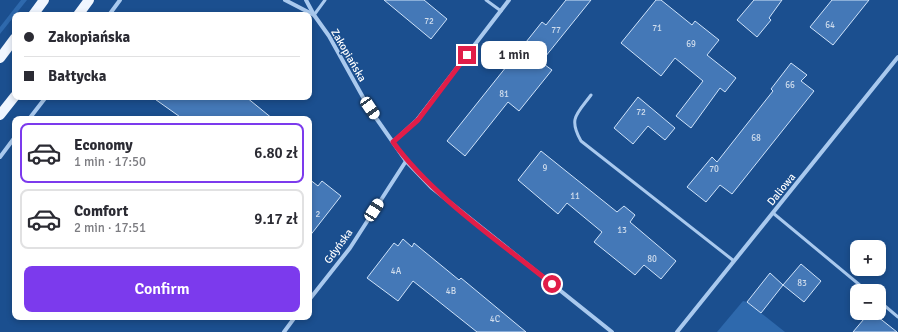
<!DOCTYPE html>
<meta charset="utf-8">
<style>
body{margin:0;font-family:Signika,sans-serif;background:#f7f7f7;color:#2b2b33;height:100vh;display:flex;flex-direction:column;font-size:15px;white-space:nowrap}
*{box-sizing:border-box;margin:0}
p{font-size:13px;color:#7c7c81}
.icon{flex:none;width:22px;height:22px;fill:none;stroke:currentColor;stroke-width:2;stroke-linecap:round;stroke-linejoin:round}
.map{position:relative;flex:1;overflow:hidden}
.panel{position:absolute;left:12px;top:116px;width:300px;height:204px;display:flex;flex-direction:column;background:#fff;border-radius:8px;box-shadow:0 2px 6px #0003}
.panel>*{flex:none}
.guide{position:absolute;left:12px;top:12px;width:300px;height:88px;border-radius:8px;box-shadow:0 2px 6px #0003;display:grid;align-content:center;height:88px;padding:0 12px;background:#fff}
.controls{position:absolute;left:850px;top:240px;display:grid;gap:8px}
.controls a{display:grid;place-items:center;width:36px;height:36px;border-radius:8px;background:#fff;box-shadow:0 2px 6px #0003;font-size:20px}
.end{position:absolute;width:18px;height:18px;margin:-9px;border:5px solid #e11d48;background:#fff;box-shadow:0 0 0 2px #fff}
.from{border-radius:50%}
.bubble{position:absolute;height:28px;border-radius:8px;background:#fff;box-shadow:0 2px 6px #0003;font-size:13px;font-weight:600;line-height:28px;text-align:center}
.car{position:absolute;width:12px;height:24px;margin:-12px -6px;border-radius:5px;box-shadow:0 0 3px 1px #0007;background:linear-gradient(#fff 24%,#345 0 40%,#fff 0 76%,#345 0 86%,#fff 0)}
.guide b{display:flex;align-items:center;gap:14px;height:38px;font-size:15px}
.guide b+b{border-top:1px solid #e1e1e2}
.guide i{width:10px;height:10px;background:#2b2b33}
ul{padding:7px 0 0;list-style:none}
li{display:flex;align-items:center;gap:12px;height:60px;margin:0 8px 6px;padding:0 4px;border:2px solid #e1e1e2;border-radius:8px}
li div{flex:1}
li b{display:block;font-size:15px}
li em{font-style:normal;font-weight:600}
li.on{border-color:#7c3aed}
li>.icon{width:36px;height:36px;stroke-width:1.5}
.cta{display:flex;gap:8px;margin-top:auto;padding:8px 12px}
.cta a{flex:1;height:46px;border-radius:8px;background:#7c3aed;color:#fff;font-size:16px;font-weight:600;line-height:46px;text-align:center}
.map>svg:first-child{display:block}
</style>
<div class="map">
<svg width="898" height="332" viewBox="0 0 898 332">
<rect width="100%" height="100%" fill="#1b4f8f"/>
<!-- green -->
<g fill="#2e69ad">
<path d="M21 0H27L0 34V27Z"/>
<path d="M743 301 747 302 785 332H717Z"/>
</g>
<!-- building -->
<g fill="#4478b7" stroke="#cfe3fa">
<path d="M384 0H424L447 19 431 39Z"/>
<path d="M566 0H591L541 62 552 70 519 111 508 102 465 156 447 141 542 22 546 25Z"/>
<path d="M656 0H661L692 25 695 21 719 40 707 55 736 78 725 92 720 88 691 128 676 116 703 81 675 58 661 76 621 43Z"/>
<path d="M754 0H782L769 18 771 20 757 37 737 20Z"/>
<path d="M832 0H869L833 45 810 27Z"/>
<path d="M791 63 807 75 801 81 814 91 732 194 720 185 706 202 687 187 712 157 717 162 773 91 771 89Z"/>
<path d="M152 97H246L273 119H183Z"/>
<path d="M638 97 675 128 665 140 648 126 633 144 614 128Z"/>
<path d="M541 151 617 212 624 206 635 215 630 222 676 261 661 279 644 265 635 275 594 242 602 232 567 203 558 214 518 180Z"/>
<path d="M309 179 318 186 322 181 341 196 309 237Z"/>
<path d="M403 239 412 247 414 243 459 280 461 278 526 332H477L413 281 398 301 367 278 394 243 398 246Z"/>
<path d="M801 264 821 281 804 302 783 285Z"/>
<path d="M770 273 783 285 761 313 747 302Z"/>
<path d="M869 313H873L897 332H853Z"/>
</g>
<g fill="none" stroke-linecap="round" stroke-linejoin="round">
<!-- service -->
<g stroke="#a9c9ee" stroke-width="3">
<path d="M486 0 501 11"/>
<path d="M314 15 325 0"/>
<path d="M591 95C577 114 568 118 581 141L734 261"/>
<path d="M773 213 867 291"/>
<path d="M879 301 898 317"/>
</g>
<!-- minor -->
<g stroke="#a9c9ee" stroke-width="4">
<path d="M285 0 314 15"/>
<path d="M306 0 314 15 329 36 369 108 406 161 432 188 612 332"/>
<path d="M109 15 120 0"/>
<path d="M29 119 46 97"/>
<path d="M393 142 417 120 509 0"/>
<path d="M0 157 15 137"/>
<path d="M309 300 350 248 406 161"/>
<path d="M284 332 295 317"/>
<path d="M677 332 898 57"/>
</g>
<!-- primary -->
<g stroke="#f0f6ff" stroke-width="10">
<path d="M33 15 44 0"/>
<path d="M78 15 89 0"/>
<path d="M0 58 15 38"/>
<path d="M0 115 15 96"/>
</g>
</g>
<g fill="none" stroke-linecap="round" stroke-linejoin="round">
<!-- route -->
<path stroke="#e11d48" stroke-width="5" d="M467 55 418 120 393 142C433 197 499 241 552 284"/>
</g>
<g text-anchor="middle" stroke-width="3" stroke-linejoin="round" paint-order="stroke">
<!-- number labels -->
<g font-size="9" fill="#d0dded">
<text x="429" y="24">72</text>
<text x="830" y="28">64</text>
<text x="657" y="31">71</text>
<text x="556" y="33">77</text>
<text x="691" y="47">69</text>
<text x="790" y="88">66</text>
<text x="504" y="97">81</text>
<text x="641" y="115">72</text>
<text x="756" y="141">68</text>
<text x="545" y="171">9</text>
<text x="714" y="172">70</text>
<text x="575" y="199">11</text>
<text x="318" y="217">2</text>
<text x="622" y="233">13</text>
<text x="652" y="262">80</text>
<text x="396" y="274">4A</text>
<text x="802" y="286">83</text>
<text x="451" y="294">4B</text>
<text x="495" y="322">4C</text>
</g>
<!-- street labels -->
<g font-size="11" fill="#fff" stroke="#1b4f8f">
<text transform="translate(349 55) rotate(60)" y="4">Zakopiańska</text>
<text transform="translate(781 189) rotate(-51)" y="4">Daliowa</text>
<text transform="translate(338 246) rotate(-54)" y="4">Gdyńska</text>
</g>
</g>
</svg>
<div class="controls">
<a>+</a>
<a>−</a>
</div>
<i class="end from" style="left:552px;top:284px"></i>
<i class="end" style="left:467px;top:55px"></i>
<div class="bubble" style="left:481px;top:41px;width:66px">1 min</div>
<i class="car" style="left:370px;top:108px;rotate:146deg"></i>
<i class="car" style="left:374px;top:210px;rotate:33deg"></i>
<div class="guide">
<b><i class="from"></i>Zakopiańska</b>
<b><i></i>Bałtycka</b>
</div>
<section class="panel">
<ul>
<li class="on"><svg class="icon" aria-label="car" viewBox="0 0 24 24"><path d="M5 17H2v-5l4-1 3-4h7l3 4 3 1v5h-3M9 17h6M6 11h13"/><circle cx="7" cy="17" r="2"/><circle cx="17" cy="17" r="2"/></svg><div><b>Economy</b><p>1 min · 17:50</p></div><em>6.80 zł</em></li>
<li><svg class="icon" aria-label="car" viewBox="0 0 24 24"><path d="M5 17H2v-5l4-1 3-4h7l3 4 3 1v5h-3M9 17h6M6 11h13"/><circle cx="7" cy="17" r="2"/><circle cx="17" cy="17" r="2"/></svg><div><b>Comfort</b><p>2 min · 17:51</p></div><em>9.17 zł</em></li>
</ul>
<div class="cta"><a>Confirm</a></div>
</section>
</div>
